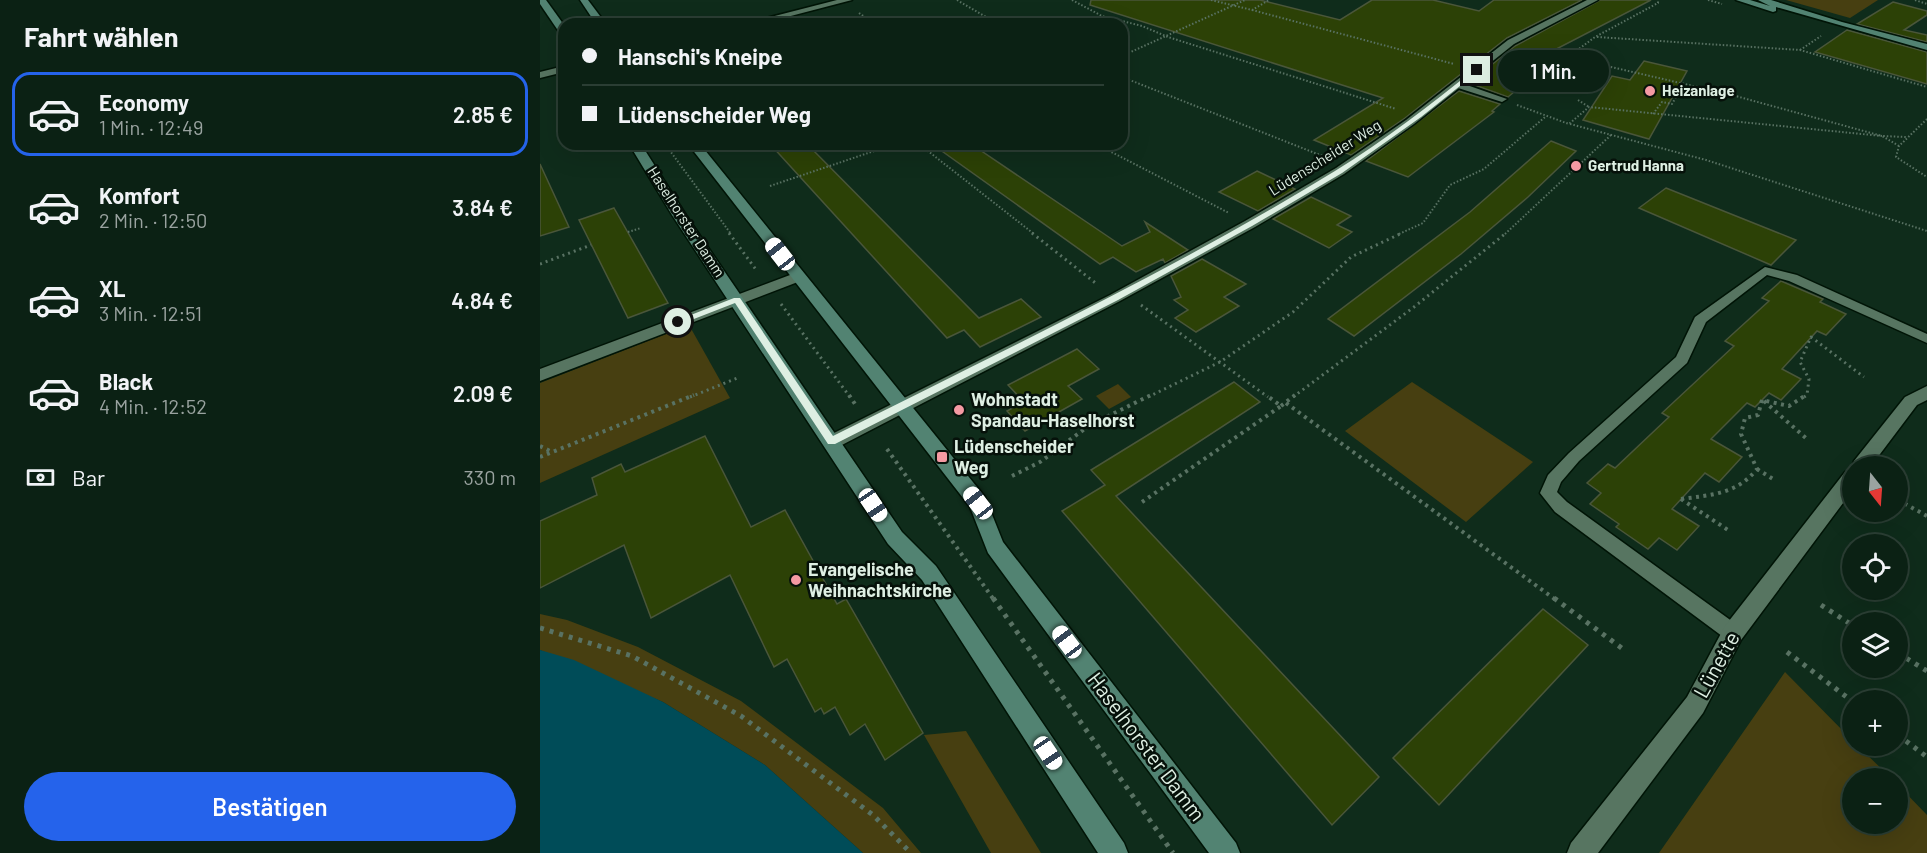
<!DOCTYPE html>
<html lang="de">
<meta charset="utf-8">
<style>
body{margin:0;font-family:Barlow,sans-serif;background:#14291d;color:#f1f3f6;height:100vh;display:flex;flex-direction:column;font-size:22px;white-space:nowrap}
*{box-sizing:border-box;margin:0}
p{font-size:20px;color:#9aa3a0}
.icon{flex:none;width:33px;height:33px;fill:none;stroke:currentColor;stroke-width:2;stroke-linecap:round;stroke-linejoin:round}
.map{position:relative;flex:1;overflow:hidden}
.drawer{display:flex;flex-direction:column;background:#0b2114;width:540px}
.drawer>*{flex:none}
.top-card{position:absolute;left:18px;top:18px;width:570px;height:132px;border-radius:18px;box-shadow:0 6px 24px #0002,0 0 0 2px #2b3e34;display:grid;align-content:center;height:132px;padding:0 24px;background:#0b2114}
.needle{width:39px;rotate:163deg}
.controls{position:absolute;left:1302px;top:456px;display:grid;gap:12px}
.controls a{display:grid;place-items:center;width:66px;height:66px;border-radius:50%;background:#0b2114;box-shadow:0 6px 24px #0002,0 0 0 2px #2b3e34;font-size:30px}
.end{position:absolute;width:27px;height:27px;margin:-14px;border:8px solid #deefe3;background:#111;box-shadow:0 0 0 3px #111}
.from{border-radius:50%}
.bubble{position:absolute;height:42px;border-radius:21px;background:#0b2114;box-shadow:0 6px 24px #0002,0 0 0 2px #2b3e34;font-size:20px;font-weight:600;line-height:42px;text-align:center}
.car{position:absolute;width:18px;height:36px;margin:-18px -9px;border-radius:8px;box-shadow:0 0 4px 2px #0007;background:linear-gradient(#fff 24%,#345 0 40%,#fff 0 76%,#345 0 86%,#fff 0)}
.top-card b{display:flex;align-items:center;gap:21px;height:57px;font-size:22px}
.top-card b+b{border-top:2px solid #2b3e34}
.top-card i{width:15px;height:15px;background:#f1f3f6}
ul{padding:0;list-style:none}
li{display:flex;align-items:center;gap:18px;height:84px;margin:0 12px 9px;padding:0 12px;border:3px solid transparent;border-radius:18px}
li div{flex:1}
li b{display:block;font-size:22px}
li em{font-style:normal;font-weight:600}
li.active{border-color:#2563eb}
li>.icon{width:54px;height:54px;stroke-width:1.5}
h2{padding:0 24px;font-size:27px;line-height:72px}
.pay{display:flex;align-items:center;gap:15px;height:66px;padding:0 24px;font-size:22px}
.pay p{margin-inline-start:auto}
.button{display:flex;gap:12px;margin-top:auto;padding:12px 24px}
.button a{flex:1;height:69px;border-radius:36px;background:#2563eb;color:#fff;font-size:24px;font-weight:600;line-height:69px;text-align:center}
main{display:flex;flex:1;min-height:0}
.map>svg:first-child{display:block}
</style>
<main>
<section class="drawer">
<h2>Fahrt wählen</h2>
<ul>
<li class="active"><svg class="icon" aria-label="car" viewBox="0 0 24 24"><path d="M5 17H2v-5l4-1 3-4h7l3 4 3 1v5h-3M9 17h6M6 11h13"/><circle cx="7" cy="17" r="2"/><circle cx="17" cy="17" r="2"/></svg><div><b>Economy</b><p>1 Min. · 12:49</p></div><em>2.85 €</em></li>
<li><svg class="icon" aria-label="car" viewBox="0 0 24 24"><path d="M5 17H2v-5l4-1 3-4h7l3 4 3 1v5h-3M9 17h6M6 11h13"/><circle cx="7" cy="17" r="2"/><circle cx="17" cy="17" r="2"/></svg><div><b>Komfort</b><p>2 Min. · 12:50</p></div><em>3.84 €</em></li>
<li><svg class="icon" aria-label="car" viewBox="0 0 24 24"><path d="M5 17H2v-5l4-1 3-4h7l3 4 3 1v5h-3M9 17h6M6 11h13"/><circle cx="7" cy="17" r="2"/><circle cx="17" cy="17" r="2"/></svg><div><b>XL</b><p>3 Min. · 12:51</p></div><em>4.84 €</em></li>
<li><svg class="icon" aria-label="car" viewBox="0 0 24 24"><path d="M5 17H2v-5l4-1 3-4h7l3 4 3 1v5h-3M9 17h6M6 11h13"/><circle cx="7" cy="17" r="2"/><circle cx="17" cy="17" r="2"/></svg><div><b>Black</b><p>4 Min. · 12:52</p></div><em>2.09 €</em></li>
</ul>
<div class="pay"><svg class="icon" aria-label="cash" viewBox="0 0 24 24"><path d="M3 7h18v10H3z"/><circle cx="12" cy="12" r="2"/></svg>Bar<p>330 m</p></div>
<div class="button"><a>Bestätigen</a></div>
</section>
<div class="map">
<svg width="1387" height="853" viewBox="0 0 1387 853">
<rect width="100%" height="100%" fill="#0f2c1b"/>
<!-- green -->
<g fill="#473f11">
<path d="M1246 0H1338L1310 18Z"/>
<path d="M149 325 190 398 0 483V383Z"/>
<path d="M872 382 993 462 926 522 805 431Z"/>
<path d="M578 384 591 397 569 409 556 396Z"/>
<path d="M0 614 27 620 98 647 201 701 343 808 381 853H323L225 765 123 702 0 650Z"/>
<path d="M1245 672 1312 740V746H1318L1351 778H1312V824H1358V785L1387 815V853H1119Z"/>
<path d="M426 731 501 853H451L384 735Z"/>
</g>
<!-- water -->
<path fill="#004c58" d="M0 650 34 660 123 702 225 765 323 853H0Z"/>
<!-- building -->
<g fill="#2c4106" stroke="#4a563a" stroke-width="1.5">
<path d="M551 0H720L800 20 832 0H893L939 11 954 0H1042L967 38 865 118 811 155 774 140 843 98 550 5Z"/>
<path d="M1060 0H1111L997 59 1010 62 968 97 929 83 975 46Z"/>
<path d="M1353 2 1387 11V15L1364 30 1387 35V42L1317 24Z"/>
<path d="M1307 30 1387 52V84L1275 52Z"/>
<path d="M1104 61 1147 71 1109 139 1043 120 1072 76 1090 80Z"/>
<path d="M919 91 960 104 952 111 954 112 868 177 826 161Z"/>
<path d="M1011 141 1036 151 988 197 921 254 814 336 788 319 930 212Z"/>
<path d="M230 144H267L439 318 481 299 501 317 440 347 424 330 407 338Z"/>
<path d="M392 144H431L582 246 610 232 605 222 648 250 625 263 623 259 596 272 573 257 560 264Z"/>
<path d="M0 164 29 227 0 236Z"/>
<path d="M717 171 755 189 718 211 679 192Z"/>
<path d="M1126 188 1256 240 1231 265 1099 208Z"/>
<path d="M771 197 811 216 797 225 812 232 789 248 733 219Z"/>
<path d="M74 208 128 303 88 318 39 220Z"/>
<path d="M662 259 706 284 684 297 699 306 656 332 635 318 648 310 634 300 641 297 631 276Z"/>
<path d="M1241 281 1283 299 1280 302 1306 314 1286 335 1277 331 1242 369 1261 379 1241 400 1229 393 1215 407 1207 403 1171 439 1202 457 1179 482 1165 473 1132 509 1159 526 1137 550 1119 538 1108 549 1076 527 1079 524 1050 504 1061 493 1047 483 1068 464 1075 468 1129 417 1122 413 1194 346 1185 341 1229 301 1222 298Z"/>
<path d="M537 349 559 369 528 386 542 399 485 431 467 411 484 402 468 385Z"/>
<path d="M694 382 720 402 576 496 839 777 792 825 522 511 565 485 551 470Z"/>
<path d="M165 436 211 527 245 510 297 604 306 599 383 733 345 760 325 724 310 735 295 707 284 714 281 708 275 712 247 659 234 667 190 575 111 618 84 545 0 588V521L57 495 52 478 81 464 85 472Z"/>
<path d="M1003 609 1048 645 899 805 853 758Z"/>
</g>
<g fill="none" stroke-linecap="round" stroke-linejoin="round">
<defs>
<g id="lane">
<path d="M915 83H921L967 99 962 102 915 87Z"/>
<path d="M1225 267 1257 275 1387 334V343L1249 281 1227 275 1166 322 1147 363 1039 461 1021 482 1017 492 1027 502 1200 627 1202 633 1200 639 1193 642 1186 639 1015 512 1000 493 1008 475 1029 453 1136 357 1155 317Z"/>
</g>
<g id="street">
<path d="M297 0H312L220 24H203Z"/>
<path d="M1047 0H1058L974 44 874 124 804 174 715 227 580 301 298 447 292 449 286 447 283 442 286 437 570 295 705 221 796 168 866 120 968 40Z"/>
<path d="M24 66V72L0 78V72Z"/>
<path d="M258 272 263 274 265 277 263 280 0 381V369Z"/>
<path d="M1387 386V400L1377 405 1331 466 1312 468 1314 461 1365 397Z"/>
<path d="M1312 469V491L1201 640 1163 713 1058 853H1027L1031 843 1147 697 1185 626 1305 472Z"/>
</g>
<g id="secondary">
<path d="M0 0H6L24 25V35L19 32 0 4Z"/>
<path d="M40 0H48L66 24H56Z"/>
<path d="M1196 0H1210L1230 6 1218 0H1231L1302 22 1387 44V50L1236 7V11L1233 12Z"/>
<path d="M89 144H101L146 215 362 532 396 566 584 843 588 853H558L382 580 348 544 132 215Z"/>
<path d="M148 144H160L445 497 463 542 696 843 700 853H669L448 553 430 507Z"/>
</g>
</defs>
<!-- lane casing -->
<use href="#lane" stroke="#001406" stroke-width="3"/>
<!-- street casing -->
<use href="#street" stroke="#001406" stroke-width="3"/>
<!-- secondary casing -->
<use href="#secondary" stroke="#001406" stroke-width="3"/>
<!-- path-far3 -->
<g stroke="#597263" stroke-width="2" stroke-dasharray="1.5 2" stroke-linecap="butt">
<path d="M417 0 458 24"/>
<path d="M532 0 562 16 602 26 628 37 856 109"/>
<path d="M671 0 712 10 729 0"/>
<path d="M1168 0 1182 4"/>
<path d="M1375 0 1387 4"/>
<path d="M712 10 914 64"/>
<path d="M319 13 335 24"/>
<path d="M1057 37 1260 50 1387 87"/>
<path d="M1260 50 1281 36"/>
<path d="M1015 54 1028 57"/>
<path d="M582 56 705 0"/>
<path d="M582 77 785 157"/>
<path d="M1038 100 1049 107"/>
<path d="M977 105 1029 124 1049 107 1342 136 1192 95 1028 57 1055 37 1118 3V0"/>
<path d="M1113 114 1122 102 1132 104 1144 84"/>
<path d="M1387 119 1359 146 1356 157 1387 177"/>
<path d="M1030 124 1166 160 1387 231"/>
<path d="M125 144 191 234"/>
<path d="M379 144 494 234"/>
<path d="M556 144 689 213"/>
<path d="M1359 146 1342 136 1366 137"/>
<path d="M230 186 355 144"/>
<path d="M88 232 101 228"/>
<path d="M859 234 883 223 910 185 944 169 1005 117"/>
<path d="M965 234 1071 135"/>
</g>
<!-- path-far2 -->
<g stroke="#597263" stroke-width="3" stroke-dasharray="2 4" stroke-linecap="butt">
<path d="M189 233 217 271"/>
<path d="M492 233 558 285"/>
<path d="M0 264 51 245"/>
<path d="M241 304 310 397"/>
<path d="M601 305 728 397"/>
<path d="M150 397 200 377"/>
<path d="M608 397 680 362 753 312 811 257 862 233"/>
<path d="M753 397 874 307 966 233"/>
<path d="M1264 397 1267 395 1269 379 1260 362 1271 337 1324 377"/>
</g>
<!-- path-far1 -->
<g stroke="#597263" stroke-width="4" stroke-dasharray="3 4.5" stroke-linecap="butt">
<path d="M309 395 315 404"/>
<path d="M1224 401 1268 440"/>
<path d="M746 403 1016 600"/>
<path d="M741 406 755 395"/>
<path d="M0 446 12 452"/>
<path d="M347 449 454 600"/>
<path d="M0 457 154 395"/>
<path d="M1217 469 1233 479"/>
<path d="M472 476 500 462 550 425 611 395"/>
<path d="M1141 499C1171 495 1197 494 1217 469L1201 434 1205 418 1218 415 1222 400 1249 406 1266 395"/>
<path d="M1141 499 1188 530"/>
<path d="M1358 500 1387 516"/>
<path d="M602 502 741 406 726 395"/>
</g>
<!-- path -->
<g stroke="#597263" stroke-width="5" stroke-dasharray="4 6" stroke-linecap="butt">
<path d="M453 598 633 853"/>
<path d="M1014 598 1083 649"/>
<path d="M1281 605 1312 625"/>
<path d="M0 628 92 656 201 716 333 815 371 853"/>
<path d="M1247 652 1312 701"/>
<path d="M1358 653 1387 671"/>
<path d="M1358 735 1387 757"/>
</g>
<!-- lane -->
<use href="#lane" fill="#577561" fill-rule="evenodd"/>
<!-- street -->
<use href="#street" fill="#577561" fill-rule="evenodd"/>
<!-- secondary -->
<use href="#secondary" fill="#528372" fill-rule="evenodd"/>
</g>
<!-- route -->
<path fill="#deefe3" d="M935 69 940 70 881 117 802 173 712 226 578 300 295 444H288L195 303 141 324 133 322 194 298H200L293 436C462 351 634 270 795 171 844 141 890 105 935 69Z"/>
<!-- markers -->
<g fill="#f49aa3" stroke="#06110a" stroke-width="2">
<circle cx="1110" cy="91" r="6"/>
<circle cx="1036" cy="166" r="6"/>
<circle cx="419" cy="410" r="6"/>
<rect x="396" y="451" width="12" height="12" rx="3"/>
<circle cx="256" cy="580" r="6"/>
</g>
<g text-anchor="middle" stroke-width="5" stroke-linejoin="round" paint-order="stroke">
<!-- far-poi labels -->
<g font-size="15" font-weight="bold" fill="#deefe3" stroke="#06110a" text-anchor="start">
<text x="1122" y="96">Heizanlage</text>
<text x="1048" y="171">Gertrud Hanna</text>
</g>
<!-- far-street labels -->
<g font-size="15" fill="#deefe3" stroke="#06110a">
<text transform="translate(785 158) rotate(-32)" y="5">Lüdenscheider Weg</text>
<text transform="translate(146 222) rotate(57)" y="5">Haselhorster Damm</text>
</g>
<!-- poi labels -->
<g font-size="18" font-weight="bold" fill="#deefe3" stroke="#06110a" text-anchor="start">
<text x="431" y="406">Wohnstadt<tspan x="431" dy="21">Spandau-Haselhorst</tspan></text>
<text x="414" y="453">Lüdenscheider<tspan x="414" dy="21">Weg</tspan></text>
<text x="268" y="576">Evangelische<tspan x="268" dy="21">Weihnachtskirche</tspan></text>
</g>
<!-- near-street labels -->
<g font-size="21" fill="#deefe3" stroke="#06110a">
<text transform="translate(1177 665) rotate(-61)" y="7">Lünette</text>
<text transform="translate(606 747) rotate(53)" y="7">Haselhorster Damm</text>
</g>
</g>
</svg>
<div class="controls">
<a><svg class="needle" viewBox="-14 -14 28 28"><path d="M0-13l5 13h-10z" fill="#e53935"/><path d="M0 13l5-13h-10z" fill="#9aa3a0"/></svg></a>
<a><svg class="icon" aria-label="locate" viewBox="0 0 24 24"><circle cx="12" cy="12" r="6"/><path d="M12 2v4M12 18v4M2 12h4M18 12h4"/></svg></a>
<a><svg class="icon" aria-label="layers" viewBox="0 0 24 24"><path d="M12 4l9 5-9 5-9-5zM3 14l9 5 9-5"/></svg></a>
<a>+</a>
<a>−</a>
</div>
<i class="end from" style="left:138px;top:322px"></i>
<i class="end" style="left:937px;top:70px"></i>
<div class="bubble" style="left:958px;top:50px;width:111px">1 Min.</div>
<i class="car" style="left:240px;top:254px;rotate:322deg"></i>
<i class="car" style="left:438px;top:503px;rotate:322deg"></i>
<i class="car" style="left:333px;top:505px;rotate:146deg"></i>
<i class="car" style="left:527px;top:642px;rotate:323deg"></i>
<i class="car" style="left:508px;top:753px;rotate:146deg"></i>
<div class="top-card">
<b><i class="from"></i>Hanschi's Kneipe</b>
<b><i></i>Lüdenscheider Weg</b>
</div>
</div>
</main>
